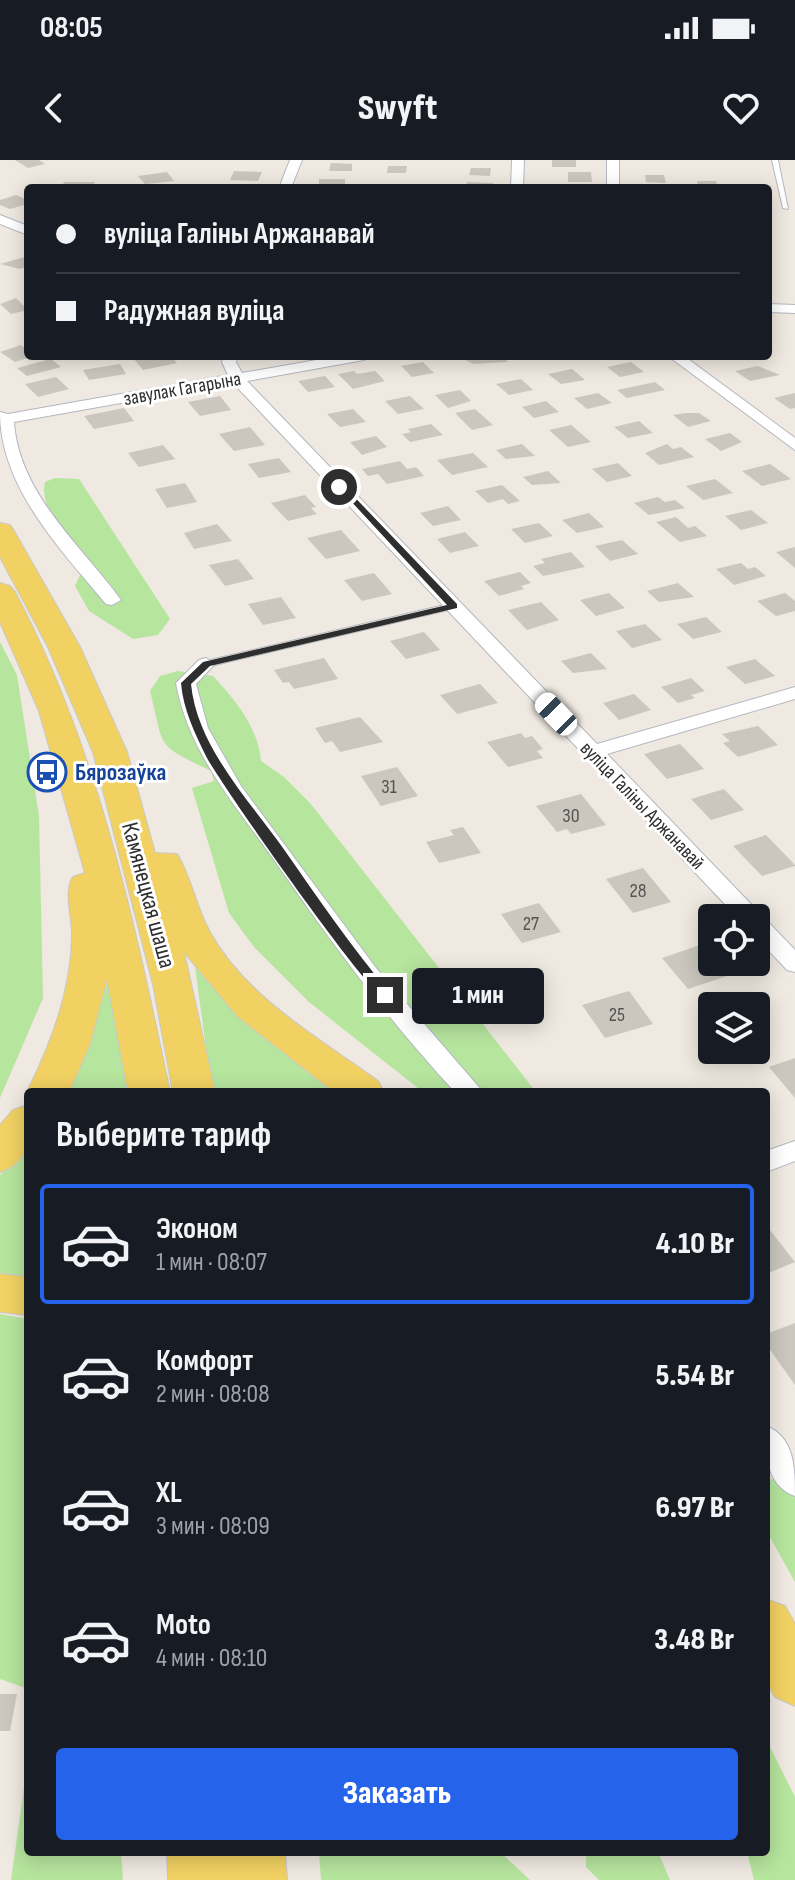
<!DOCTYPE html>
<html lang="ru">
<meta charset="utf-8">
<style>
body{margin:0;font-family:"Sofia Sans Condensed",sans-serif;background:#242831;color:#f1f3f6;height:100vh;display:flex;flex-direction:column;font-size:30px;white-space:nowrap}
*{box-sizing:border-box;margin:0}
p{font-size:26px;color:#9ea1a6}
.icon{flex:none;width:44px;height:44px;fill:none;stroke:currentColor;stroke-width:2;stroke-linecap:round;stroke-linejoin:round}
.map{position:relative;flex:1;overflow:hidden}
.side{position:absolute;left:24px;top:928px;width:746px;height:768px;display:flex;flex-direction:column;background:#171b24;border-radius:8px;box-shadow:0 4px 20px #0003}
.side>*{flex:none}
.hud{position:absolute;left:24px;top:24px;width:748px;height:176px;border-radius:8px;box-shadow:0 4px 20px #0003;display:grid;align-content:center;height:176px;padding:0 32px;background:#171b24}
.buttons{position:absolute;left:698px;top:744px;display:grid;gap:16px}
.buttons a{display:grid;place-items:center;width:72px;height:72px;border-radius:8px;background:#171b24;box-shadow:0 4px 20px #0003;font-size:40px}
.end{position:absolute;width:36px;height:36px;margin:-18px;border:10px solid #2e2e2e;background:#fff;box-shadow:0 0 0 4px #fff}
.from{border-radius:50%}
.bubble{position:absolute;height:56px;border-radius:8px;background:#171b24;box-shadow:0 4px 20px #0003;font-size:26px;font-weight:800;line-height:56px;text-align:center}
.car{position:absolute;width:24px;height:48px;margin:-24px -12px;border-radius:10px;box-shadow:0 0 6px 2px #0007;background:linear-gradient(#fff 24%,#345 0 40%,#fff 0 76%,#345 0 86%,#fff 0)}
.hud b{display:flex;align-items:center;gap:28px;height:76px;font-size:30px}
.hud b+b{border-top:2px solid #363941}
.hud i{width:20px;height:20px;background:#f1f3f6}
ul{padding:0;list-style:none}
li{display:flex;align-items:center;gap:24px;height:120px;margin:0 16px 12px;padding:0 16px;border:4px solid transparent;border-radius:8px}
li div{flex:1}
li b{display:block;font-size:30px}
li em{font-style:normal;font-weight:800}
li.on{border-color:#2563eb}
li>.icon{width:72px;height:72px;stroke-width:1.5}
h2{padding:0 32px;font-size:36px;line-height:96px}
.primary-button{display:flex;gap:16px;margin-top:auto;padding:16px 32px}
.primary-button a{flex:1;height:92px;border-radius:8px;background:#2563eb;color:#fff;font-size:32px;font-weight:800;line-height:92px;text-align:center}
.status{display:flex;justify-content:space-between;align-items:center;height:56px;padding:0 40px;background:#171b24;direction:ltr}
.status svg{height:22px;fill:currentColor}
header{display:flex;justify-content:space-between;align-items:center;height:104px;padding:0 32px;background:#171b24;font-size:36px;font-weight:800}
.map>svg:first-child{display:block}
</style>
<div class="status"><b>08:05</b><svg viewBox="0 0 49 12"><path d="M0 12V9h3v3zM5 12V6h3v6zM10 12V3h3v9zM15 12V0h3v12zM26 1h20v11H26zM47 4h2v5h-2z"/></svg></div>
<header><svg class="icon" aria-label="back" viewBox="0 0 24 24"><path d="M15 5l-7 7 7 7"/></svg>Swyft<svg class="icon" aria-label="heart" viewBox="0 0 24 24"><path d="M12 20l-8-8c-3-5 5-10 8-4 3-6 11-1 8 4z"/></svg></header>
<div class="map">
<svg width="795" height="1720" viewBox="0 0 795 1720">
<rect width="100%" height="100%" fill="#efe9e1"/>
<!-- green -->
<g fill="#b6e59e">
<path d="M55 318 79 319 170 459 158 475 133 479 89 451 75 426 88 398C71 377 38 350 45 322Z"/>
<path d="M0 482 17 515 39 656 43 838 0 938Z"/>
<path d="M178 511 213 516C236 541 258 567 261 601L284 617 310 643 536 932H423L309 842 254 787 229 753 192 628 214 621 211 611C154 583 165 590 150 531L160 516Z"/>
<path d="M195 807 212 827 337 932H212Z"/>
<path d="M110 815 129 932H64L87 887Z"/>
<path d="M28 984V1121L0 1120V1015Z"/>
<path d="M0 1154 28 1159V1529L0 1519Z"/>
<path d="M773 1319 783 1322 795 1334V1422L766 1370V1320Z"/>
<path d="M766 1579 795 1637V1720H754L747 1692H766Z"/>
<path d="M28 1599V1692H121L123 1720H11Z"/>
<path d="M319 1692H500L530 1720H321Z"/>
<path d="M586 1692H658L670 1720H599L586 1707Z"/>
</g>
<!-- building -->
<g fill="#cbc7bf">
<path d="M15 0H39L45 4 28 8Z"/>
<rect x="552" y="0" width="24" height="7"/>
<path d="M331 3 352 4V11H329Z"/>
<path d="M388 6H407L406 13H387Z"/>
<path d="M471 8H491L490 16 469 15Z"/>
<path d="M234 11 262 12 258 21 230 20Z"/>
<path d="M167 12 174 21 145 24 138 16Z"/>
<path d="M568 12H591L592 22H568Z"/>
<path d="M645 15H664L666 23 646 22Z"/>
<rect x="319" y="19" width="26" height="8"/>
<path d="M697 21H716L718 28H698Z"/>
<path d="M64 22H95L92 28H61Z"/>
<path d="M467 22 493 23 492 28H466Z"/>
<path d="M16 35 28 40V44L10 49 0 45V40Z"/>
<path d="M28 96V106L20 109 0 104Z"/>
<path d="M16 138 28 150 11 154 0 144Z"/>
<path d="M21 185 28 190V198L15 202 0 192Z"/>
<path d="M149 196H171L177 203 143 210 134 199Z"/>
<path d="M458 196H502L508 202 473 204Z"/>
<path d="M51 199 61 207 27 216 17 208Z"/>
<path d="M423 202 434 213 412 217 401 206Z"/>
<path d="M631 202 644 212 620 217 607 207Z"/>
<path d="M120 204 126 214 89 220 83 210Z"/>
<path d="M758 206 780 215 750 221 735 211Z"/>
<path d="M572 209 585 220 561 224 548 214Z"/>
<path d="M354 211 357 214 375 211 385 221 353 229 338 214Z"/>
<path d="M325 216 335 227 308 232 298 221Z"/>
<path d="M56 217 69 229 38 237 25 224Z"/>
<path d="M521 219 533 230 509 235 496 224Z"/>
<path d="M655 222 665 230 627 238 617 230Z"/>
<path d="M460 230 471 241 448 248 435 235Z"/>
<path d="M598 233 612 243 587 249 574 238Z"/>
<path d="M795 233V248L790 249 774 238Z"/>
<path d="M220 236 231 250 200 256 188 242Z"/>
<path d="M410 236 424 249 398 254 385 241Z"/>
<path d="M546 241 559 252 534 258 522 247Z"/>
<path d="M124 248 134 261 94 269 84 256Z"/>
<path d="M353 249 366 262 340 267 327 254Z"/>
<path d="M475 249 493 265 472 270 455 253Z"/>
<path d="M685 253H699L711 261 688 267 673 255Z"/>
<path d="M639 261 653 273 628 278 614 267Z"/>
<path d="M431 264 443 275 410 282 402 274 411 272 408 269Z"/>
<path d="M571 265 591 282 568 287 549 270Z"/>
<path d="M250 267 265 285 234 291 219 274Z"/>
<path d="M730 273 742 282 721 291 705 279Z"/>
<path d="M376 276 387 287 362 295 350 282Z"/>
<path d="M522 284 535 296 506 299 496 290Z"/>
<path d="M667 284 673 289 681 287 694 297 659 305 645 293Z"/>
<path d="M163 285 175 299 139 307 128 293Z"/>
<path d="M473 293 488 307 452 315 437 300Z"/>
<path d="M279 298 291 312 259 318 248 304Z"/>
<path d="M400 301 407 309 416 307 424 316 387 324 378 314 368 316 362 309Z"/>
<path d="M618 303 632 316 607 322 592 309Z"/>
<path d="M770 304 791 319 762 326 742 311Z"/>
<path d="M548 311 561 323 532 325 523 317Z"/>
<path d="M715 319 733 333 703 340 686 326Z"/>
<path d="M185 323 197 342 167 348 155 329Z"/>
<path d="M502 325 520 341 508 344 503 339 488 343 475 331Z"/>
<path d="M305 335 316 347 311 348 317 354 288 361 271 343Z"/>
<path d="M658 337 665 342 675 340 685 348 649 355 634 343Z"/>
<path d="M448 346 461 360 433 366 420 353Z"/>
<path d="M751 350 768 363 741 370 725 356Z"/>
<path d="M589 353 604 367 577 373 562 360Z"/>
<path d="M676 357 688 368 695 366 707 376 680 382 656 362Z"/>
<path d="M539 363 553 376 525 383 511 369Z"/>
<path d="M217 364 232 381 194 389 184 373Z"/>
<path d="M341 370 360 391 326 399 307 378Z"/>
<path d="M465 372 479 386 450 393 437 379Z"/>
<path d="M622 380 638 394 610 401 595 386Z"/>
<path d="M795 387V408L776 392Z"/>
<path d="M571 392 585 407 543 416 533 406 545 403 541 399Z"/>
<path d="M238 399 254 419 225 426 209 405Z"/>
<path d="M741 403 748 409 755 407 766 416 734 425 716 409Z"/>
<path d="M520 412 531 423 521 426 524 429 499 436 484 421Z"/>
<path d="M374 413 392 434 362 441 344 420Z"/>
<path d="M678 423 694 437 659 442 647 431Z"/>
<path d="M609 433 625 448 596 456 580 440Z"/>
<path d="M785 433 795 441V451L776 456 757 441Z"/>
<path d="M281 437 296 458 263 465 248 444Z"/>
<path d="M541 442 559 460 527 470 508 450Z"/>
<path d="M706 457 722 472 693 479 677 464Z"/>
<path d="M645 464 662 480 632 488 616 471Z"/>
<path d="M424 472 440 490 406 499 390 481Z"/>
<path d="M591 493 607 509 573 513 561 501Z"/>
<path d="M324 498 338 519 294 529 289 522 283 523 274 510Z"/>
<path d="M755 499 775 516 745 524 726 507Z"/>
<path d="M691 518 705 531 691 535 695 538 678 543 661 527Z"/>
<path d="M480 524 498 543 457 554 440 535Z"/>
<path d="M634 534 651 550 619 560 603 543Z"/>
<path d="M360 557 383 582 340 592 332 581 325 583 315 568Z"/>
<path d="M758 566 778 585 738 597 723 583 730 581 722 574Z"/>
<path d="M521 573 525 578 532 576 543 589 537 591 543 598 508 607 487 582Z"/>
<path d="M680 584 704 609 667 619 644 594Z"/>
<path d="M397 607 418 636 381 646 361 616Z"/>
<path d="M724 629 744 650 711 660 691 639Z"/>
<path d="M581 634 606 665 571 674 567 669 557 672 536 646Z"/>
<path d="M463 667 481 693 439 703 426 682 454 675 450 670Z"/>
<path d="M766 675 795 705V706L762 716 733 686Z"/>
<path d="M643 708 671 742 633 753 606 719Z"/>
<path d="M539 743 561 772 522 783 501 754Z"/>
<path d="M709 782 712 802H726L736 813 688 829 662 798Z"/>
<path d="M629 831 653 864 605 878 582 845Z"/>
<path d="M795 898V938L769 907Z"/>
<path d="M766 1065 795 1102 766 1114Z"/>
<path d="M795 1163V1225L766 1184V1174Z"/>
<path d="M0 1534H17L10 1571H0Z"/>
</g>
<g fill="none" stroke-linecap="round" stroke-linejoin="round">
<defs>
<g id="lane">
<path d="M772 0H778L788 49 783 48Z"/>
<path d="M453 443 456 444V448L206 507 201 504 206 501Z"/>
</g>
<g id="street">
<path d="M290 0H302L291 28H279Z"/>
<path d="M512 0H524L523 28H511Z"/>
<rect x="607" y="0" width="12" height="28"/>
<path d="M0 55 28 66V75L0 64Z"/>
<path d="M768 144 795 145V153L768 152Z"/>
<path d="M224 196H238L236 202 242 213 339 196H371L364 200 247 221 597 584 795 527V539L607 594 795 790V812L787 810 756 777V758H738L233 223 14 262C19 334 81 385 121 440L112 445 106 444C60 389 0 327 0 252L8 254 228 215 222 202Z"/>
<path d="M668 196H684L795 278V290Z"/>
<path d="M206 498 215 504 196 524 208 568 241 626 376 808 483 932H455C387 859 329 779 272 697 233 642 188 591 176 523L199 500Z"/>
<path d="M795 981V1001L766 1012V991Z"/>
<path d="M766 1266C795 1277 795 1309 795 1336 765 1325 766 1293 766 1266Z"/>
</g>
<g id="primary">
<path d="M0 363 10 365 14 371 80 487 127 592 155 693 177 694C192 718 196 749 211 774 247 838 320 879 378 921L384 932H334L237 856 184 792 215 932H173L153 824 93 592 48 487 0 397Z"/>
<path d="M0 423 10 426 15 432C99 592 133 757 170 932H128L107 819 90 884 69 932H27C51 884 71 832 72 777 73 759 63 732 73 717L85 713 39 551 0 462Z"/>
<path d="M28 945C28 975 33 1001 0 1012V965L13 950Z"/>
<path d="M0 1114 28 1117V1155L0 1152Z"/>
<path d="M766 1439 785 1446 795 1464V1546L775 1537 766 1520Z"/>
<path d="M167 1692H285L287 1720H168Z"/>
</g>
</defs>
<!-- lane casing -->
<use href="#lane" stroke="#b4b7c1" stroke-width="2"/>
<!-- street casing -->
<use href="#street" stroke="#b4b7c1" stroke-width="2"/>
<!-- primary casing -->
<use href="#primary" stroke="#c9c9c9" stroke-width="2"/>
<!-- lane -->
<use href="#lane" fill="#fff" fill-rule="evenodd"/>
<!-- street -->
<use href="#street" fill="#fff" fill-rule="evenodd"/>
<!-- primary -->
<use href="#primary" fill="#f2d163" fill-rule="evenodd"/>
</g>
<!-- route -->
<path fill="#2e2e2e" d="M336 325H343L457 444V448L210 506 191 524C197 586 248 639 283 688 317 737 351 786 389 832V838L385 839C366 831 223 627 207 598 195 574 183 549 181 523L203 502 447 445Z"/>
<!-- icons -->
<defs>
<symbol id="bus-ring" viewBox="-11 -11 22 22"><circle r="9.5" fill="#fff" stroke="#1a4fb4" stroke-width="1.5"/><path d="M-5-6H5V4H4V6H2V4H-2V6H-4V4H-5ZM-3.5-4V0h7V-4ZM-3.5 1.2v1.5H-2V1.2ZM2 1.2v1.5H3.5V1.2Z" fill="#1a4fb4"/></symbol>
</defs>
<g fill-rule="evenodd">
<use href="#bus-ring" x="25" y="590" width="44" height="44"/>
</g>
<g text-anchor="middle" stroke-width="6" stroke-linejoin="round" paint-order="stroke">
<!-- far-street labels -->
<g font-size="20" fill="#2e2e2e" stroke="#fff">
<text transform="translate(182 228) rotate(-10)" y="7">завулак Гагарына</text>
<text transform="translate(643 645) rotate(46)" y="7">вуліца Галіны Аржанавай</text>
</g>
<!-- number labels -->
<g font-size="20" fill="#555452">
<text x="389" y="633">31</text>
<text x="571" y="662">30</text>
<text x="638" y="737">28</text>
<text x="531" y="770">27</text>
<text x="617" y="861">25</text>
</g>
<!-- transit labels -->
<g font-size="24" font-weight="bold" fill="#164399" stroke="#fff" text-anchor="start">
<text x="75" y="620">Бярозаўка</text>
</g>
<!-- street labels -->
<g font-size="24" fill="#2e2e2e" stroke="#fff">
<text transform="translate(149 735) rotate(75)" y="8">Камянецкая шаша</text>
</g>
</g>
</svg>
<div class="buttons">
<a><svg class="icon" aria-label="locate" viewBox="0 0 24 24"><circle cx="12" cy="12" r="6"/><path d="M12 2v4M12 18v4M2 12h4M18 12h4"/></svg></a>
<a><svg class="icon" aria-label="layers" viewBox="0 0 24 24"><path d="M12 4l9 5-9 5-9-5zM3 14l9 5 9-5"/></svg></a>
</div>
<i class="end from" style="left:339px;top:327px"></i>
<i class="end" style="left:385px;top:835px"></i>
<div class="bubble" style="left:412px;top:808px;width:132px">1 мин</div>
<i class="car" style="left:556px;top:554px;rotate:316deg"></i>
<div class="hud">
<b><i class="from"></i>вуліца Галіны Аржанавай</b>
<b><i></i>Радужная вуліца</b>
</div>
<section class="side">
<h2>Выберите тариф</h2>
<ul>
<li class="on"><svg class="icon" aria-label="car" viewBox="0 0 24 24"><path d="M5 17H2v-5l4-1 3-4h7l3 4 3 1v5h-3M9 17h6M6 11h13"/><circle cx="7" cy="17" r="2"/><circle cx="17" cy="17" r="2"/></svg><div><b>Эконом</b><p>1 мин · 08:07</p></div><em>4.10 Br</em></li>
<li><svg class="icon" aria-label="car" viewBox="0 0 24 24"><path d="M5 17H2v-5l4-1 3-4h7l3 4 3 1v5h-3M9 17h6M6 11h13"/><circle cx="7" cy="17" r="2"/><circle cx="17" cy="17" r="2"/></svg><div><b>Комфорт</b><p>2 мин · 08:08</p></div><em>5.54 Br</em></li>
<li><svg class="icon" aria-label="car" viewBox="0 0 24 24"><path d="M5 17H2v-5l4-1 3-4h7l3 4 3 1v5h-3M9 17h6M6 11h13"/><circle cx="7" cy="17" r="2"/><circle cx="17" cy="17" r="2"/></svg><div><b>XL</b><p>3 мин · 08:09</p></div><em>6.97 Br</em></li>
<li><svg class="icon" aria-label="car" viewBox="0 0 24 24"><path d="M5 17H2v-5l4-1 3-4h7l3 4 3 1v5h-3M9 17h6M6 11h13"/><circle cx="7" cy="17" r="2"/><circle cx="17" cy="17" r="2"/></svg><div><b>Moto</b><p>4 мин · 08:10</p></div><em>3.48 Br</em></li>
</ul>
<div class="primary-button"><a>Заказать</a></div>
</section>
</div>
